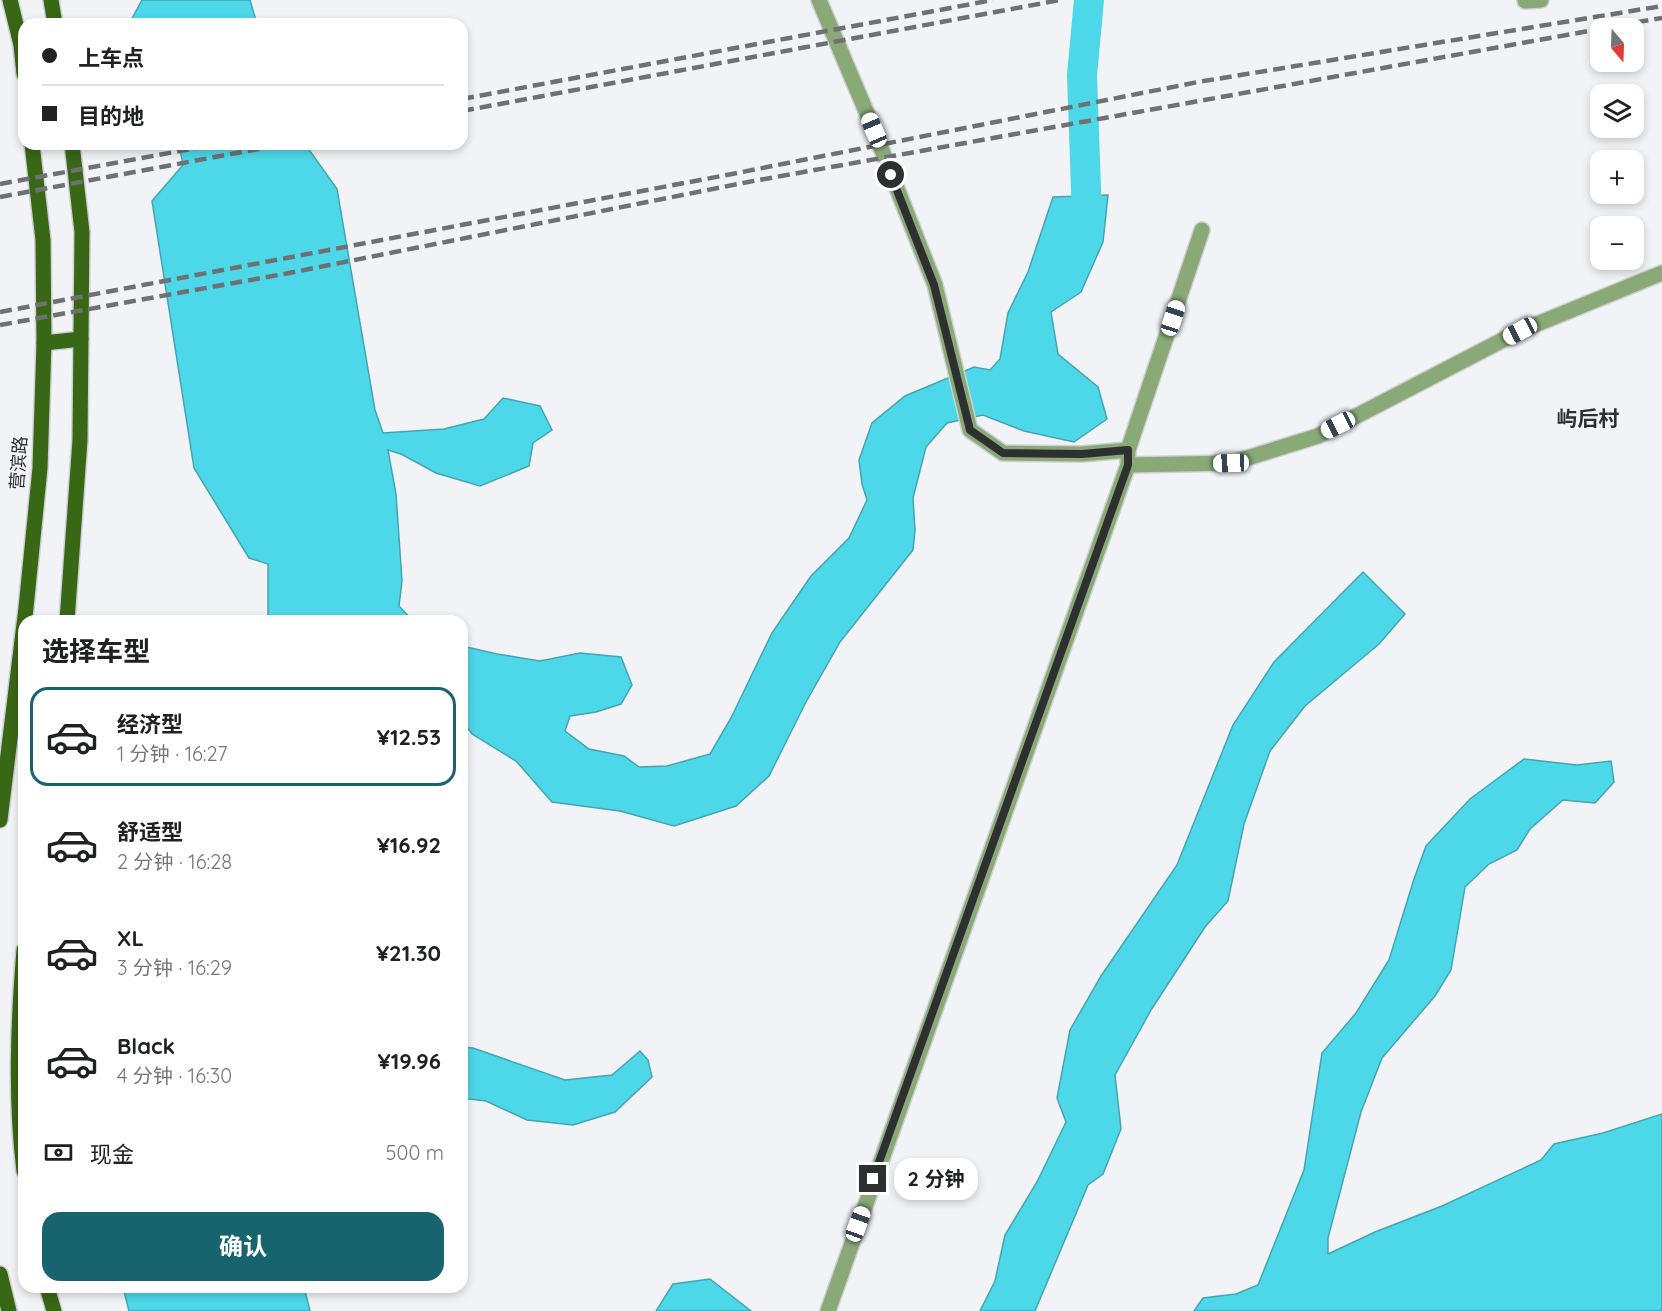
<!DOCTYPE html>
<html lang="zh">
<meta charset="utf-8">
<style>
body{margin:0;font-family:Quicksand,"Noto Sans SC",sans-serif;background:#f2f2f2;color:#202124;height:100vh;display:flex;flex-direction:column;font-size:22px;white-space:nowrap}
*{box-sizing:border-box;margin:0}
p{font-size:20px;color:#757577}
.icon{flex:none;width:33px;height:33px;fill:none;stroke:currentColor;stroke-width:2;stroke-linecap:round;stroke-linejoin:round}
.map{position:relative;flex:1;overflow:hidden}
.drawer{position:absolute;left:18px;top:615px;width:450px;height:678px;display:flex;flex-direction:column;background:#fff;border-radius:18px;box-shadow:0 3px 9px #0003}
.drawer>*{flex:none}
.hud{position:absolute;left:18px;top:18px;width:450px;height:132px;border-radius:18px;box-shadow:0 3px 9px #0003;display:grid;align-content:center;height:132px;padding:0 24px;background:#fff}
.needle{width:39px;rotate:161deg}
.tools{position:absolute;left:1590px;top:18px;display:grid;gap:12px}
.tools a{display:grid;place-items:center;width:54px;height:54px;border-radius:12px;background:#fff;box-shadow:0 3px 9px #0003;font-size:30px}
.end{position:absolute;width:27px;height:27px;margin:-14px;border:8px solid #2e2f31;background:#fff;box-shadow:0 0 0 3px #fff}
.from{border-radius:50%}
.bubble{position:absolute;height:42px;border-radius:18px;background:#fff;box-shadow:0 3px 9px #0003;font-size:20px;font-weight:700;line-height:42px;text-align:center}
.car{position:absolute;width:18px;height:36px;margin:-18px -9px;border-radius:8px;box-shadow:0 0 4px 2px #0007;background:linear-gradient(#fff 24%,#345 0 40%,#fff 0 76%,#345 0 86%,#fff 0)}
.hud b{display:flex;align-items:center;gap:21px;height:57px;font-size:22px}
.hud b+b{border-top:2px solid #e0e0e0}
.hud i{width:15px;height:15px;background:#202124}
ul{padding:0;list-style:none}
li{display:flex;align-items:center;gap:18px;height:99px;margin:0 12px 9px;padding:0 12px;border:3px solid transparent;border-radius:18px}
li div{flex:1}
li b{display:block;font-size:22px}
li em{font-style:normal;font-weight:700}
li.selected{border-color:#17636e}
li>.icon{width:54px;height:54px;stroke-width:1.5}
h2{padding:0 24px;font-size:27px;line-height:72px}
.pay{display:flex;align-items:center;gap:15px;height:66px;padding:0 24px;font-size:22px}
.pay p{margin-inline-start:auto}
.cta{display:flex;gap:12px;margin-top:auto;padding:12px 24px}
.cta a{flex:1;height:69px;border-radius:18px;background:#17636e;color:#fff;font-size:24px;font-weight:700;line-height:69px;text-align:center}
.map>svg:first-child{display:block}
</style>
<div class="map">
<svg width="1662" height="1311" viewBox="0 0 1662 1311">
<rect width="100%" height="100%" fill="#f1f3f7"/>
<!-- water -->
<g fill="#4dd8ea" stroke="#44a5b2" stroke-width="1.5">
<path d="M142 0H250L257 24H129Z"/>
<path d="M179 144H305L337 189 375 410 383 433 444 429 484 419 503 398 540 406 552 430 533 443 529 466 480 486 436 473 401 454 388 450 396 494 402 581 399 606 413 621H268V564L249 558 194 468 152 201 183 165Z"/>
<path d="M1108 195 1103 242 1081 292 1051 312 1058 354 1098 387 1107 419 1074 442 1024 431 983 415 947 423 926 447 913 498 915 530 913 550 840 642 806 702 769 776 736 806 674 826 620 811 552 802 516 761 472 734 462 720V646L497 654 540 661 580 653 621 657 632 685 621 704 596 712 570 716 565 731 589 749 624 756 639 767 667 766 710 754 731 718 772 633 811 576 849 538 867 500 862 484 859 460 872 423 905 396 974 367 990 370 1000 359 1008 313 1028 272 1053 197Z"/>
<path d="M1363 572 1405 614 1379 644 1305 706 1270 751 1244 824 1228 901 1205 927 1151 1010 1115 1075 1121 1129 1103 1174 1088 1185 1035 1311H980L995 1281 1005 1235 1037 1182 1066 1122 1057 1098 1070 1030 1101 976 1177 865 1233 725 1274 662Z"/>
<path d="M1524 759 1577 765 1611 761 1614 782 1595 803 1563 800 1530 829 1517 850 1489 864 1465 887 1451 970 1435 996 1382 1058 1361 1112 1328 1238V1254L1375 1232 1442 1206 1541 1160 1554 1144 1603 1133 1662 1114V1311H1194L1203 1298 1236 1294 1258 1285 1304 1170 1322 1053 1356 1013 1389 960 1414 879 1426 846 1470 799Z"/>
<path d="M462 1047 473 1048 565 1080 612 1075 640 1051 648 1060 652 1077 615 1112 573 1125 527 1120 486 1101 462 1098Z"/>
<path d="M710 1279 751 1311H656L673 1284Z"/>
<path d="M119 1287H304L310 1311H129L124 1291Z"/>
</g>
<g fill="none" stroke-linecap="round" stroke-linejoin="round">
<!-- river -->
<path stroke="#4dd8ea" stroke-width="30" d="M1077 234 1087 218 1082 75 1089 0"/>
<defs>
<g id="minor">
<path d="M819 0 874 130 935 285 970 430 1003 453 1082 454 1128 450"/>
<path d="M1525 1 1541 0"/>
<path d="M1128 465 1231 463 1318 436 1520 331 1662 273"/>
<path d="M828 1311 1128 465V450L1202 230"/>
</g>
<g id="primary">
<path d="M10 0 21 45 24 74"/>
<path d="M51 0 55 24"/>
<path d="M44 343 81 339"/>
<path d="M67 621 80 440 82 232 72 144"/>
<path d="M0 820 26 608 40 468 44 343 43 240 32 144"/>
<path d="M24 950C18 1023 15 1098 24 1171"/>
<path d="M0 1274 9 1311"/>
<path d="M47 1287 54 1311"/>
</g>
</defs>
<!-- minor casing -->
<use href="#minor" stroke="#ced0d3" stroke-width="18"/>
<!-- primary casing -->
<use href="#primary" stroke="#ced0d3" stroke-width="18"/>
<!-- minor -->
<use href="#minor" stroke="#89aa77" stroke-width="15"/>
<!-- primary -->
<use href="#primary" stroke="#386715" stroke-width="15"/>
<!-- rail -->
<g stroke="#6e7072" stroke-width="4.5" stroke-dasharray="12 6" stroke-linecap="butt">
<path d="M1601 28 1662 18"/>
<path d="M462 99 993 0"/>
<path d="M462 111 1060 0"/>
<path d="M0 184 218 144"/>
<path d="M0 197 285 144"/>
<path d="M0 312 732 174 1198 82 1662 6"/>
<path d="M0 325 284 274 748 182 1600 29"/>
</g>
</g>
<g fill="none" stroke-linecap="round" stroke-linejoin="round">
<!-- route -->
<path stroke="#2e2f31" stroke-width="8" d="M873 1179 1128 465V450L1082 454 1003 453 970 430 934 285 891 175"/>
</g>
<g text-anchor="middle" stroke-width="5" stroke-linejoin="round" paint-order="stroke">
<!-- street labels -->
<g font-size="18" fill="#2e2f31" stroke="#f1f3f7">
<text transform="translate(19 463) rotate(-86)" y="6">营滨路</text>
</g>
<!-- quarter labels -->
<g font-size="21" font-weight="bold" fill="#2e2f31" stroke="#f1f3f7">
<text x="1588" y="426">屿后村</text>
</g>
</g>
</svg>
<div class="tools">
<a><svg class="needle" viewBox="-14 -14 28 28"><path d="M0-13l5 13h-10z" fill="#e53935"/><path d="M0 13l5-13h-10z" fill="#757577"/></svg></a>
<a><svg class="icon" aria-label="layers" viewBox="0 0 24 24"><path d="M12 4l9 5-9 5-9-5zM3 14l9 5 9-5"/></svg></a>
<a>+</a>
<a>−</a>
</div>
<i class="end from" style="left:891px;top:175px"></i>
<i class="end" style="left:873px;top:1179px"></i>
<div class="bubble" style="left:894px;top:1158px;width:84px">2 分钟</div>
<i class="car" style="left:874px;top:130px;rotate:337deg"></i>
<i class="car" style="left:1173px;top:318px;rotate:18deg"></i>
<i class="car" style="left:1520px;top:331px;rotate:242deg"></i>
<i class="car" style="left:1338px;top:425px;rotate:243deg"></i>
<i class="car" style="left:1231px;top:463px;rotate:268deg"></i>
<i class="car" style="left:858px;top:1224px;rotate:20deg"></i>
<div class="hud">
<b><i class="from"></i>上车点</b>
<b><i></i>目的地</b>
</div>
<section class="drawer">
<h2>选择车型</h2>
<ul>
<li class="selected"><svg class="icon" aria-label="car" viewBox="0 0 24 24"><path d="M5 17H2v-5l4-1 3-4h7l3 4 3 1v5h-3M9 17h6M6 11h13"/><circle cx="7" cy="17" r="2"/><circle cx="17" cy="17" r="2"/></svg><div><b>经济型</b><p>1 分钟 · 16:27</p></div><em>¥12.53</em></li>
<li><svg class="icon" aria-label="car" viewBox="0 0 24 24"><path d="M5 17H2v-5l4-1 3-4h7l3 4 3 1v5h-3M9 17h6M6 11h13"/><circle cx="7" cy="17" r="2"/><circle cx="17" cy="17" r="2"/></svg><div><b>舒适型</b><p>2 分钟 · 16:28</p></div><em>¥16.92</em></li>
<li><svg class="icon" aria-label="car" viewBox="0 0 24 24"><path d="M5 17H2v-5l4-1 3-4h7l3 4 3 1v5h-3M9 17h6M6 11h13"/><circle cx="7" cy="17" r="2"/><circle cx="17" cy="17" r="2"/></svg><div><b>XL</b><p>3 分钟 · 16:29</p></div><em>¥21.30</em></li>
<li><svg class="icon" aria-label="car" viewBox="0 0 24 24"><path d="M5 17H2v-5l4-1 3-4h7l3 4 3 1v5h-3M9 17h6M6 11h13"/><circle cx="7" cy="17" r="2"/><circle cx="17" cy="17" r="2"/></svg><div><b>Black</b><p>4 分钟 · 16:30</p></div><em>¥19.96</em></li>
</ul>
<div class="pay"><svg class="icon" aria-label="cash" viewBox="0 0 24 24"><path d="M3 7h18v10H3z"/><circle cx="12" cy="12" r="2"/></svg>现金<p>500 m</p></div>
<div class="cta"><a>确认</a></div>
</section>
</div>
